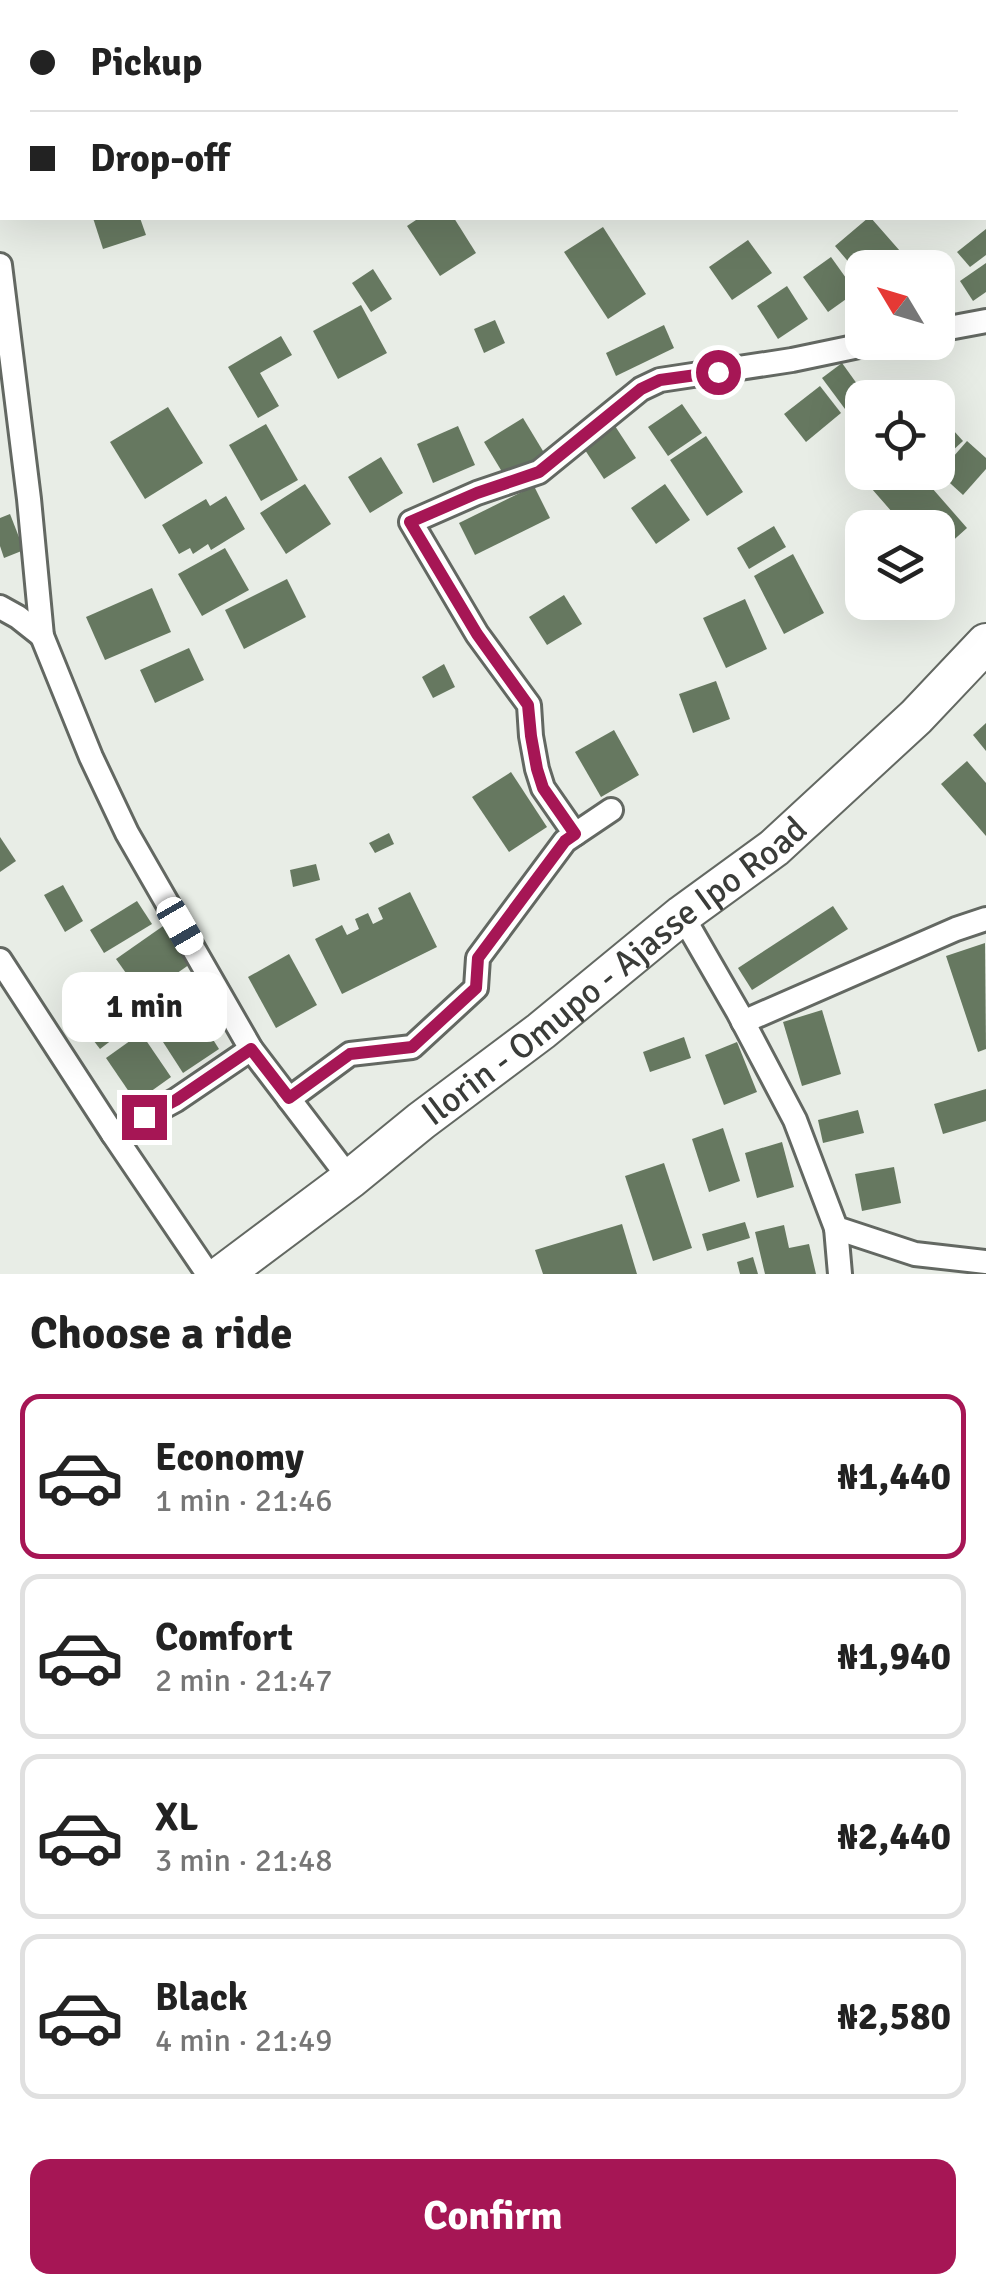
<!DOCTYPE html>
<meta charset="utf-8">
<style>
body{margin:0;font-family:Signika,sans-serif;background:#f2f2f2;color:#222;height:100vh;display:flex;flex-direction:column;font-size:38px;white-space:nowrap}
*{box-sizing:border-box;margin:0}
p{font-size:32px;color:#767676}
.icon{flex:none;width:55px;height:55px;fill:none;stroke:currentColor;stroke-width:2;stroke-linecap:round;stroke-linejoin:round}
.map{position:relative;height:1274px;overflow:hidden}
.side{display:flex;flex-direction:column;background:#fff;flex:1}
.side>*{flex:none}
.hud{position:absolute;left:0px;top:0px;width:988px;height:220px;box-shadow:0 10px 40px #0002;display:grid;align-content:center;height:220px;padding:0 30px;background:#fff}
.needle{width:65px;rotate:308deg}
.controls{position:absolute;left:845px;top:250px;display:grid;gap:20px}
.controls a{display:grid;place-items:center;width:110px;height:110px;border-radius:20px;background:#fff;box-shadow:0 10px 40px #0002;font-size:50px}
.end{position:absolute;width:45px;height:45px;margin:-22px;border:12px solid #a61655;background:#fff;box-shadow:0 0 0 5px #fff}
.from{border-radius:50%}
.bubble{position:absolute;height:70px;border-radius:20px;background:#fff;box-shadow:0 10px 40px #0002;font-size:32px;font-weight:700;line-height:70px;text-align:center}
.car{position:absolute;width:30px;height:60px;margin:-30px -15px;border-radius:12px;box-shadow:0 0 8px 2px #0007;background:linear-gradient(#fff 24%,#345 0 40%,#fff 0 76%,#345 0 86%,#fff 0)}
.hud b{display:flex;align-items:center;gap:35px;height:95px;font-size:38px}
.hud b+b{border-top:2px solid #e0e0e0}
.hud i{width:25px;height:25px;background:#222}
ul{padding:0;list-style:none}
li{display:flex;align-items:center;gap:30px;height:165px;margin:0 20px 15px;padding:0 10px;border:5px solid #e0e0e0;border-radius:20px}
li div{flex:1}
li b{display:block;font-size:38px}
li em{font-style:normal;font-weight:700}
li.on{border-color:#a61655}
li>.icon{width:90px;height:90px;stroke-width:1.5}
h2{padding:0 30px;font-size:45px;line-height:120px}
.primary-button{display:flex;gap:20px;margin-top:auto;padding:20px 30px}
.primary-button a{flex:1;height:115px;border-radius:20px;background:#a61655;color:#fff;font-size:40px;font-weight:700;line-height:115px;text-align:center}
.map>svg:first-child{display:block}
</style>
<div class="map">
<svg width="986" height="1274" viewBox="0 0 986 1274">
<rect width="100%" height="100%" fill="#e8ede6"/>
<!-- building -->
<g fill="#667860">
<path d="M93 218H140L146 235 103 249Z"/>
<path d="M419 218H454L476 253 440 276 407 226Z"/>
<path d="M868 218H871L900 251 880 268H862V278L835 246Z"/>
<path d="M603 227 646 294 608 319 564 252Z"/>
<path d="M986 229V255L970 267 957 252Z"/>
<path d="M748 240 772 273 732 300 709 267Z"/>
<path d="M831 257 856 292 828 312 803 277Z"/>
<path d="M986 263V292L973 301 960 281Z"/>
<path d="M373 269 392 299 371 312 352 283Z"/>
<path d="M787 286 808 319 778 339 757 306Z"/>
<path d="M361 305 387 353 338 379 313 331Z"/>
<path d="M495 320 505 343 484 353 474 329Z"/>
<path d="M664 325 674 348 616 376 606 353Z"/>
<path d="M281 336 292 355 260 373 279 406 258 418 228 367Z"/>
<path d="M842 363 865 395 845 409 822 378Z"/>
<path d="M820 386 841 413 806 442 784 414Z"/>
<path d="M682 404 702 433 668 456 648 427Z"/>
<path d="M168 407 203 463 145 499 110 442Z"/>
<path d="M523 418 546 456 507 480 484 442Z"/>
<path d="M944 420 963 441 938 464V426Z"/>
<path d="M266 424 298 480 261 501 229 445Z"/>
<path d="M458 426 475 465 433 483 417 444Z"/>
<path d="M615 426 636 458 604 479 583 447Z"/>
<path d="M706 436 743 492 707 516 670 460Z"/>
<path d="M967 441 986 458V469L963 495 939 473Z"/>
<path d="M381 457 403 493 370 513 348 477Z"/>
<path d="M874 472H918L967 528 938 554V528H906L865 481Z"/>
<path d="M305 484 331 524 286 554 260 513Z"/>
<path d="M665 484 690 520 656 544 631 508Z"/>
<path d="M534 486 550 518 475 555 459 523Z"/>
<path d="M226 496 245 529 211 550 208 544 193 554 190 548 179 554 162 525 206 499 210 506Z"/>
<path d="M10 514 24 550 4 558 0 546V518Z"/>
<path d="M774 526 786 547 749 569 737 548Z"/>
<path d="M225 548 249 590 202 616 178 574Z"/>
<path d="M793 554 824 613 784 634 754 576Z"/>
<path d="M287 579 306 617 244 649 225 610Z"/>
<path d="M152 588 171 632 105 660 86 617Z"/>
<path d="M564 595 582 624 547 645 529 617Z"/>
<path d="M745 599 767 649 726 668 703 618Z"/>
<path d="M189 648 204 680 155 703 140 670Z"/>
<path d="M444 664 455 687 433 698 422 677Z"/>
<path d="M716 681 730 719 693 733 679 694Z"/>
<path d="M986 723V751L973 735Z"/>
<path d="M614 730 639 775 601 797 575 752Z"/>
<path d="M967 761 986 783V836L941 784Z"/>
<path d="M511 772 547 827 509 852 472 797Z"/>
<path d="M389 833 394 844 375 853 369 843Z"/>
<path d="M0 837 16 861 0 872Z"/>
<path d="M316 864 320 880 293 887 290 870Z"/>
<path d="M63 885 83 921 65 932 44 895Z"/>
<path d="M410 892 437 947 342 994 315 939 342 925 347 935 359 929 355 919 368 913 373 924 383 919 378 908Z"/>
<path d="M137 901 152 924 104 953 90 930Z"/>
<path d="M833 906 848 929 752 990 738 968Z"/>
<path d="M166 924 193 962 143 997 116 959Z"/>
<path d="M985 943 986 1049 978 1052 946 956Z"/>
<path d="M289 954 317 1005 276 1028 248 977Z"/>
<path d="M121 1005 134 1023 100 1049 87 1032Z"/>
<path d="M191 1005 219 1049 183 1073 154 1028Z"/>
<path d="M822 1010 841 1074 802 1086 783 1022Z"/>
<path d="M141 1033 171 1077 136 1102 106 1058Z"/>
<path d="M684 1037 691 1058 650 1072 643 1052Z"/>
<path d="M737 1042 757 1092 724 1105 705 1055Z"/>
<path d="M986 1089V1121L943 1134 934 1104Z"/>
<path d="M858 1110 864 1133 823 1143 818 1120Z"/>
<path d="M723 1128 740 1181 709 1192 692 1139Z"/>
<path d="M782 1142 794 1187 757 1198 745 1153Z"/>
<path d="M664 1163 692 1248 653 1261 625 1176Z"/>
<path d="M894 1167 901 1203 862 1211 855 1174Z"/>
<path d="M745 1222 750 1238 707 1251 702 1234Z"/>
<path d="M622 1224 637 1274H543L535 1250Z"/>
<path d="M784 1225 789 1248 809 1244 816 1274H765L755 1232Z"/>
<path d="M753 1257 758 1274H740L737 1262Z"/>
</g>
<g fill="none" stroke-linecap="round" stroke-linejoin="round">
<defs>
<g id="minor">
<path d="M120 2 123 0"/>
<path d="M0 76 2 75"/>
<path d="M0 265 29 499 42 636 91 757 127 833 251 1049 350 1179"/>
<path d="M938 330 986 321"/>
<path d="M0 607 18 617 42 636"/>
<path d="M575 834 543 788 537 769 531 736 529 705 477 634 411 522 477 493 539 472 641 389 660 380 792 360 878 342"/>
<path d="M682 915 738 1012 795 1120 836 1228 915 1254 986 1262"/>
<path d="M0 960 113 1134 176 1100 251 1049"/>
<path d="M743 1022 956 929 986 919"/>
<path d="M289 1099 350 1054 412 1047 476 988 478 958 565 841 611 810"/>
<path d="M113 1134 208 1274"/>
<path d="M836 1228 840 1274"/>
</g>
<g id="trunk">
<path id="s1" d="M223 1274 350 1179 421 1121 541 1031 682 915 774 848 916 717 986 643"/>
</g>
</defs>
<!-- minor casing -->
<use href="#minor" stroke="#636862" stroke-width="28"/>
<!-- trunk casing -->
<use href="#trunk" stroke="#636862" stroke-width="42"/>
<!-- minor -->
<use href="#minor" stroke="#fff" stroke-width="22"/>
<!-- trunk -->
<use href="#trunk" stroke="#fff" stroke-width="38"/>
</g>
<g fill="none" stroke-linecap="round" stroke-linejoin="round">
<!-- route -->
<path stroke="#a61655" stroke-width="12" d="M144 1117 176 1100 251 1049 289 1098 350 1054 412 1047 476 988 478 958 565 841 575 834 543 788 537 769 531 736 528 705 477 634 410 522 477 493 539 472 641 389 660 380 718 372"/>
</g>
<g text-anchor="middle" stroke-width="10" stroke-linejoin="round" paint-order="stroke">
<!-- street labels -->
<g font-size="35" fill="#3a3c39" stroke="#fff">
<text dy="12" stroke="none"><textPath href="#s1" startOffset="495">Ilorin - Omupo - Ajasse Ipo Road</textPath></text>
</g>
</g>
</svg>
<div class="controls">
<a><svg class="needle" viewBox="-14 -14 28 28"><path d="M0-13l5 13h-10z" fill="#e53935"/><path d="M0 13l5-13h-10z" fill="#767676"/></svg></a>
<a><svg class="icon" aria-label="locate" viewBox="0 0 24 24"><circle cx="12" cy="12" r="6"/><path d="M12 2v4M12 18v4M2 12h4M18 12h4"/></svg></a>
<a><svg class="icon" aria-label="layers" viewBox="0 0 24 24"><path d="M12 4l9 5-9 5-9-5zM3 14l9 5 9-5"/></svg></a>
</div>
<i class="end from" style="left:718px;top:372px"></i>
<i class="end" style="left:144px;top:1117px"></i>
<div class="bubble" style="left:62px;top:972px;width:165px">1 min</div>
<i class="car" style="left:180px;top:926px;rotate:150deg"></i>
<div class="hud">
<b><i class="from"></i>Pickup</b>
<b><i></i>Drop-off</b>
</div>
</div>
<section class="side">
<h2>Choose a ride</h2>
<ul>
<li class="on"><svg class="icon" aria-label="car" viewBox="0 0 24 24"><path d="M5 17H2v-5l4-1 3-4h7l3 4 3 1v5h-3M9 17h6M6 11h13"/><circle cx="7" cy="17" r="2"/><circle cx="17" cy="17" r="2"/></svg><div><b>Economy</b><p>1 min · 21:46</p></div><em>₦1,440</em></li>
<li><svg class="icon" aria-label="car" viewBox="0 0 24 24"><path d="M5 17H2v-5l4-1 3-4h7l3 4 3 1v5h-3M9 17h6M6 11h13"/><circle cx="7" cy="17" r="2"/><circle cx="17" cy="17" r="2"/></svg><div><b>Comfort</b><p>2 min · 21:47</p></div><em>₦1,940</em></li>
<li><svg class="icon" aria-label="car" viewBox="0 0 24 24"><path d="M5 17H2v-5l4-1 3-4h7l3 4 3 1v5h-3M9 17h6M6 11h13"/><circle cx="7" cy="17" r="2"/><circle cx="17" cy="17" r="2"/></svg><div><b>XL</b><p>3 min · 21:48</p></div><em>₦2,440</em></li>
<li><svg class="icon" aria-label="car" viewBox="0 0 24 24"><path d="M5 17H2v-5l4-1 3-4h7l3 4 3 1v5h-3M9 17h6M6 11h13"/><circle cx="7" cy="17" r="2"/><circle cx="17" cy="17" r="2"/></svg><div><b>Black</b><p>4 min · 21:49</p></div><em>₦2,580</em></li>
</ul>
<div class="primary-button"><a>Confirm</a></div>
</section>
